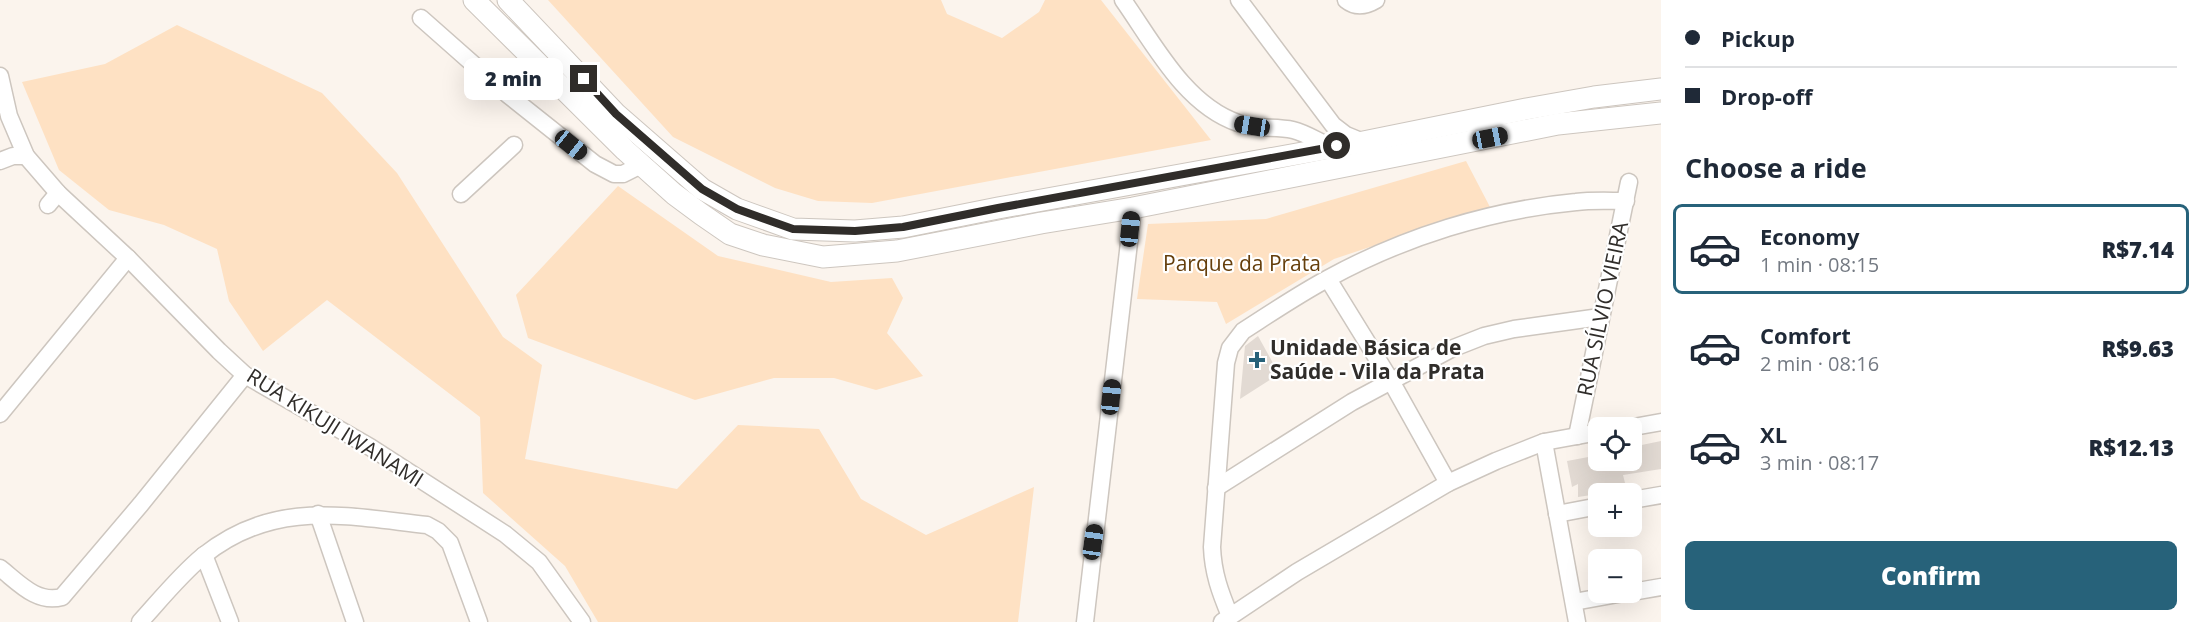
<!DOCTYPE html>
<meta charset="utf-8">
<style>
body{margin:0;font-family:"Open Sans",sans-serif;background:#f6f6f7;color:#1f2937;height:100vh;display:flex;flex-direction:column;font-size:22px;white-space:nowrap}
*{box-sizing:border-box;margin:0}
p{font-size:20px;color:#747a83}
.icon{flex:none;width:33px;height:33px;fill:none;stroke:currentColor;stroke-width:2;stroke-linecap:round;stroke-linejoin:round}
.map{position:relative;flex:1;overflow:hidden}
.side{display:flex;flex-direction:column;background:#fff;width:540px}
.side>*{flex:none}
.banner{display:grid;align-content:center;height:132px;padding:0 24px;background:#fff}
.buttons{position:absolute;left:1588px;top:417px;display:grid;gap:12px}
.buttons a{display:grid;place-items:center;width:54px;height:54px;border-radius:9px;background:#fff;box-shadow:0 6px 24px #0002;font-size:30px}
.end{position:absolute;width:27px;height:27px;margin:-14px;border:8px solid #302d2a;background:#fff;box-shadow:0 0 0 3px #fff}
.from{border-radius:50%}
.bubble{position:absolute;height:42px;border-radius:9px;background:#fff;box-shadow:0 6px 24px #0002;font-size:20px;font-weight:800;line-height:42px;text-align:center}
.car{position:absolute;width:18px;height:36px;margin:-18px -9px;border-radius:8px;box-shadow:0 0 4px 2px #0007;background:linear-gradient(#222 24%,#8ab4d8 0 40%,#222 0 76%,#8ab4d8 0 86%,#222 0)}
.banner b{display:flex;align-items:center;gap:21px;height:57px;font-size:22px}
.banner b+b{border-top:2px solid #e0e1e3}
.banner i{width:15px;height:15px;background:#1f2937}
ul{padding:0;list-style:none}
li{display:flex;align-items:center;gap:18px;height:90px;margin:0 12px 9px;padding:0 12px;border:3px solid transparent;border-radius:9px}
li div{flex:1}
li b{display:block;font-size:22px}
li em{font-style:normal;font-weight:800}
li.on{border-color:#27627a}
li>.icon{width:54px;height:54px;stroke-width:1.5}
h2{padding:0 24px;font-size:27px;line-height:72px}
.button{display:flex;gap:12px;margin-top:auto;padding:12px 24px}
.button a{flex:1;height:69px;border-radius:9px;background:#27627a;color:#fff;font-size:24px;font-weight:800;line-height:69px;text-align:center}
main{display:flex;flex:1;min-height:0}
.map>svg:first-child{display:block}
</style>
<main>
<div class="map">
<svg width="1661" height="622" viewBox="0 0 1661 622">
<rect width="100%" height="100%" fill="#fbf4ed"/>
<!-- green -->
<g fill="#fee1c3">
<path d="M548 0H941L947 14 1002 38 1039 12 1045 0H1101L1211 140 872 203 818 201 775 188 673 137Z"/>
<path d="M177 25 322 93 397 173 503 337 542 365 525 459 677 489 738 425 819 429 861 499 926 535 1034 487 1018 622H598L565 566 483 493 480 417 327 300 263 351 229 301 217 249 164 225 109 210 59 170 22 82 105 64Z"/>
<path d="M1466 161 1490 207 1334 259 1226 324 1217 302 1137 299 1148 224 1266 219Z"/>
<path d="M618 186 718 256 831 282 892 278 903 298 887 333 923 376 876 390 834 378H774L695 400 528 338 516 295Z"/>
</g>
<!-- building -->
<g fill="#e2dad3">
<path d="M1258 336 1279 374 1240 399 1245 346Z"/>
<path d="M1661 441V469L1623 475 1626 487H1610L1611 492 1578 497V484L1572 487 1567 461 1599 455V460H1632V447Z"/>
</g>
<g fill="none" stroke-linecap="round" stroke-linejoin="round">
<defs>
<g id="minor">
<path d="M1123 0C1154 44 1185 105 1238 123 1256 130 1275 126 1293 130 1306 133 1319 142 1331 147"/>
<path d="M1239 0 1333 125 1346 135 1363 142V145"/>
<path d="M1346 0C1356 8 1366 6 1376 0"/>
<path d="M421 18 507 94 595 164 614 174H623L641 165"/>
<path d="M0 76 9 116 26 156 58 193 128 258 219 351 245 375 370 447 505 534 539 562 582 622"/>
<path d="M0 161 13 156H26"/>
<path d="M461 194 514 145"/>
<path d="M48 205 58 193"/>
<path d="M1328 279 1391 381 1448 483"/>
<path d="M0 414 128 258"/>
<path d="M1628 428 1661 422"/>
<path d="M1577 436 1629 182"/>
<path d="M1544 442 1577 622"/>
<path d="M1216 488 1352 402 1451 349 1484 336 1514 329 1600 317"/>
<path d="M1632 500 1661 495"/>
<path d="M318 514 355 622"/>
<path d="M1557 514 1599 506"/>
<path d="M204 555 230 622"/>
<path d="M0 568C19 583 37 604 62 597L141 504 245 375"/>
<path d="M1632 592 1661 587"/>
<path d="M1574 602 1629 592"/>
<path d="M1230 616C1220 592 1213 573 1212 547L1226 363 1230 348 1243 331C1271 313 1299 294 1329 278 1404 237 1490 210 1576 202 1592 200 1609 201 1626 201"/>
<path d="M140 622C160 600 180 575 203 556 274 499 344 516 427 525L438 531 450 543 479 622"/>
<path d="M1085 622 1133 208"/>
<path d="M1222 622 1297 572 1448 483 1496 461 1544 442 1599 432"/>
</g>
<g id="major">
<path d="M474 0 625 150 674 194 701 214 730 234 763 245 823 257 897 251 1041 223 1133 208 1558 124 1661 113"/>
<path d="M508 0 616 114 702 189 737 209 793 229 855 231 903 227 998 208 1363 142 1526 109 1594 97 1661 89"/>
</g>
</defs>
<!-- minor casing -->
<use href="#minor" stroke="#cdc6bf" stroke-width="19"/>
<!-- major casing -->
<use href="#major" stroke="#cdc6bf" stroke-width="23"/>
<!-- minor -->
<use href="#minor" stroke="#fff" stroke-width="16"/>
<!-- major -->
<use href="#major" stroke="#fff" stroke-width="21"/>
</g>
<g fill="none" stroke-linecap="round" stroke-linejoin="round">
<!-- route -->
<path stroke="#302d2a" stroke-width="8" d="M584 79 616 114 702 189 737 209 793 229 855 231 903 227 998 208 1337 146"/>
</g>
<!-- markers -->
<path fill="#27627a" stroke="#fff" stroke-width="2" d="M1254 351h6v6h6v6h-6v6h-6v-6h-6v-6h6z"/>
<g text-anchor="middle" stroke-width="4.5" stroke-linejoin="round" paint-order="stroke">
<!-- park labels -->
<g font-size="21" fill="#653e0b" stroke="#fff">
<text x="1242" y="271">Parque da Prata</text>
</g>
<!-- street labels -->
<g font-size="21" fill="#302d2a" stroke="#fff">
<text transform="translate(1603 309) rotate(-78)" y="7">RUA SÍLVIO VIEIRA</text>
<text transform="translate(335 428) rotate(32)" y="7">RUA KIKUJI IWANAMI</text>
</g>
<!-- poi labels -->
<g font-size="21" font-weight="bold" fill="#302d2a" stroke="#fff" text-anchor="start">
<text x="1270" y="355">Unidade Básica de<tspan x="1270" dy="24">Saúde - Vila da Prata</tspan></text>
</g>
</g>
</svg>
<div class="buttons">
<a><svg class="icon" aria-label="locate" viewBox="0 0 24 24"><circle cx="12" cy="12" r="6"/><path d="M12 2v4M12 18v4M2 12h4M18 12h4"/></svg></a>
<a>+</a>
<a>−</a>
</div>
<i class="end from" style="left:1337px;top:146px"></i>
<i class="end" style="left:584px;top:79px"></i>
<div class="bubble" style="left:464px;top:58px;width:99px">2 min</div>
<i class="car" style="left:1252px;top:126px;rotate:279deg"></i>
<i class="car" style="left:1490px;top:138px;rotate:79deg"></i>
<i class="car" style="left:571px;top:145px;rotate:129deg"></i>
<i class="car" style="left:1130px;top:229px;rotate:6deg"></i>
<i class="car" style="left:1111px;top:397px;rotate:6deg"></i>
<i class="car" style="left:1093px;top:542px;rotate:8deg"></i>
</div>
<section class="side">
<div class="banner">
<b><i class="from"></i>Pickup</b>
<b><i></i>Drop-off</b>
</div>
<h2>Choose a ride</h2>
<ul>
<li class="on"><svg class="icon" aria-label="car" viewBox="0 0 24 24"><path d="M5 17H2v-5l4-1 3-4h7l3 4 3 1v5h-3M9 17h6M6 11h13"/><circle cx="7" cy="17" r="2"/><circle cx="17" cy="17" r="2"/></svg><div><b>Economy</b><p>1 min · 08:15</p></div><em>R$7.14</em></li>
<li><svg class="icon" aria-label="car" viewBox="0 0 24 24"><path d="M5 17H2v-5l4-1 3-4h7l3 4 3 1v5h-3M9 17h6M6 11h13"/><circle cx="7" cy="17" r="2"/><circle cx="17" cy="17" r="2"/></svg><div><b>Comfort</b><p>2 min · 08:16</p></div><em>R$9.63</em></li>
<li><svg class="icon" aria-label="car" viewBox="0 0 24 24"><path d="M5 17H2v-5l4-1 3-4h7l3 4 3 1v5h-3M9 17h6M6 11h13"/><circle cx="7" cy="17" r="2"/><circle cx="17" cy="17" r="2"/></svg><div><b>XL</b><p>3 min · 08:17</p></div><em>R$12.13</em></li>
</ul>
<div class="button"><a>Confirm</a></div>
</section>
</main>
